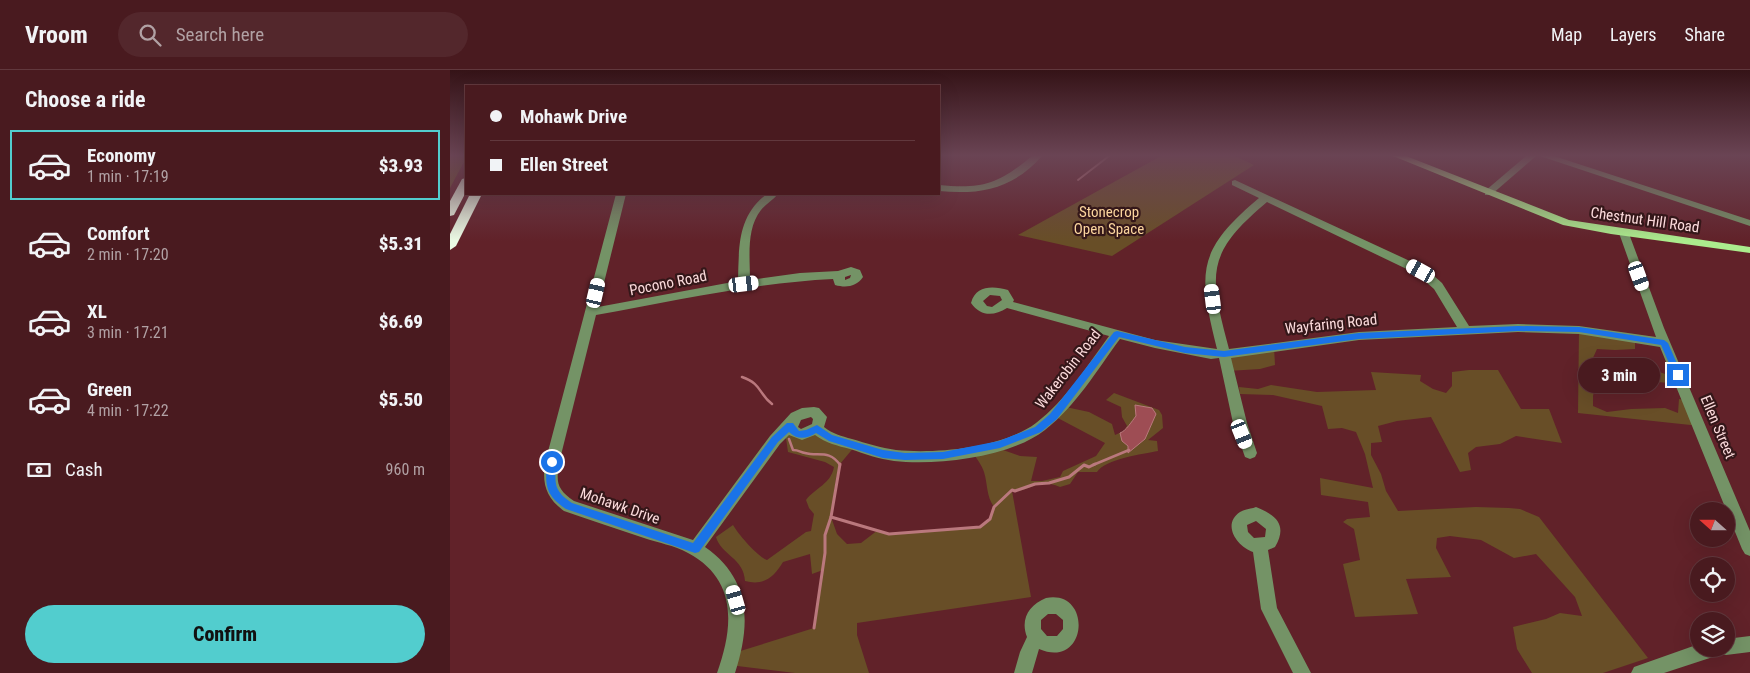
<!DOCTYPE html>
<meta charset="utf-8">
<style>
body{margin:0;font-family:"Roboto Condensed",sans-serif;background:#53272c;color:#f1f3f6;height:100vh;display:flex;flex-direction:column;font-size:19px;white-space:nowrap}
*{box-sizing:border-box;margin:0}
p{font-size:16px;color:#b1a1a4}
.icon{flex:none;width:28px;height:28px;fill:none;stroke:currentColor;stroke-width:2;stroke-linecap:round;stroke-linejoin:round}
.map{position:relative;flex:1;overflow:hidden}
.side{display:flex;flex-direction:column;background:#491a1f;width:450px}
.side>*{flex:none}
.banner{position:absolute;left:15px;top:15px;width:475px;height:110px;border-radius:0px;box-shadow:0 5px 20px #0002,0 0 0 1px #61383d;display:grid;align-content:center;height:110px;padding:0 25px;background:#491a1f}
.needle{width:32px;rotate:291deg}
.buttons{position:absolute;left:1240px;top:432px;display:grid;gap:10px}
.buttons a{display:grid;place-items:center;width:45px;height:45px;border-radius:50%;background:#491a1f;box-shadow:0 5px 20px #0002,0 0 0 1px #61383d;font-size:25px}
.end{position:absolute;width:22px;height:22px;margin:-11px;border:6px solid #1a73e8;background:#fff;box-shadow:0 0 0 2px #fff}
.from{border-radius:50%}
.bubble{position:absolute;height:35px;border-radius:18px;background:#491a1f;box-shadow:0 5px 20px #0002,0 0 0 1px #61383d;font-size:16px;font-weight:800;line-height:35px;text-align:center}
.car{position:absolute;width:15px;height:30px;margin:-15px -8px;border-radius:6px;box-shadow:0 0 4px 1px #0007;background:linear-gradient(#fff 24%,#345 0 40%,#fff 0 76%,#345 0 86%,#fff 0)}
.banner b{display:flex;align-items:center;gap:18px;height:48px;font-size:19px}
.banner b+b{border-top:1px solid #61383d}
.banner i{width:12px;height:12px;background:#f1f3f6}
ul{padding:0;list-style:none}
li{display:flex;align-items:center;gap:15px;height:70px;margin:0 10px 8px;padding:0 15px;border:2px solid transparent;border-radius:0px}
li div{flex:1}
li b{display:block;font-size:19px}
li em{font-style:normal;font-weight:800}
li.current{border-color:#52cdce}
li>.icon{width:45px;height:45px;stroke-width:1.5}
h2{padding:0 25px;font-size:22px;line-height:60px}
.pay{display:flex;align-items:center;gap:12px;height:55px;padding:0 25px;font-size:19px}
.pay p{margin-inline-start:auto}
.button{display:flex;gap:10px;margin-top:auto;padding:10px 25px}
.button a{flex:1;height:58px;border-radius:30px;background:#52cdce;color:#111;font-size:20px;font-weight:800;line-height:58px;text-align:center}
header{display:flex;align-items:center;gap:30px;box-sizing:border-box;height:70px;padding:0 25px;background:#491a1f;border-bottom:1px solid #61383d}
header strong{font-size:24px}
nav{display:flex;gap:28px;margin-inline-start:auto;font-size:18px}
.search{width:350px;height:45px;background:#53272c;display:flex;align-items:center;gap:12px;box-sizing:border-box;padding:0 18px;border-radius:28px;color:#b1a1a4;font-size:19px}
main{display:flex;flex:1;min-height:0}
.map>svg:first-child{display:block}
</style>
<header>
<strong>Vroom</strong>
<div class="search"><svg class="icon" aria-label="search" viewBox="0 0 24 24"><circle cx="10" cy="10" r="6"/><path d="M15 15l6 6"/></svg>Search here</div>
<nav><a>Map</a><a>Layers</a><a>Share</a></nav>
</header>
<main>
<section class="side">
<h2>Choose a ride</h2>
<ul>
<li class="current"><svg class="icon" aria-label="car" viewBox="0 0 24 24"><path d="M5 17H2v-5l4-1 3-4h7l3 4 3 1v5h-3M9 17h6M6 11h13"/><circle cx="7" cy="17" r="2"/><circle cx="17" cy="17" r="2"/></svg><div><b>Economy</b><p>1 min · 17:19</p></div><em>$3.93</em></li>
<li><svg class="icon" aria-label="car" viewBox="0 0 24 24"><path d="M5 17H2v-5l4-1 3-4h7l3 4 3 1v5h-3M9 17h6M6 11h13"/><circle cx="7" cy="17" r="2"/><circle cx="17" cy="17" r="2"/></svg><div><b>Comfort</b><p>2 min · 17:20</p></div><em>$5.31</em></li>
<li><svg class="icon" aria-label="car" viewBox="0 0 24 24"><path d="M5 17H2v-5l4-1 3-4h7l3 4 3 1v5h-3M9 17h6M6 11h13"/><circle cx="7" cy="17" r="2"/><circle cx="17" cy="17" r="2"/></svg><div><b>XL</b><p>3 min · 17:21</p></div><em>$6.69</em></li>
<li><svg class="icon" aria-label="car" viewBox="0 0 24 24"><path d="M5 17H2v-5l4-1 3-4h7l3 4 3 1v5h-3M9 17h6M6 11h13"/><circle cx="7" cy="17" r="2"/><circle cx="17" cy="17" r="2"/></svg><div><b>Green</b><p>4 min · 17:22</p></div><em>$5.50</em></li>
</ul>
<div class="pay"><svg class="icon" aria-label="cash" viewBox="0 0 24 24"><path d="M3 7h18v10H3z"/><circle cx="12" cy="12" r="2"/></svg>Cash<p>960 m</p></div>
<div class="button"><a>Confirm</a></div>
</section>
<div class="map">
<svg width="1300" height="603" viewBox="0 0 1300 603">
<rect width="100%" height="100%" fill="#612229"/>
<!-- green -->
<g fill="#684e27">
<path d="M0 86H16V88L0 118Z"/>
<path d="M711 86H785L804 95 662 186 568 165Z"/>
<path d="M1129 260 1185 268V279L1165 280 1147 279 1142 290 1166 307V314L1151 313 1145 317 1143 326V336L1157 342 1181 339 1215 338 1228 343 1229 329 1239 331 1250 356 1128 343Z"/>
<path d="M824 277 825 295 810 299 778 301 774 284Z"/>
<path d="M1186 294 1218 305H1228L1232 314 1195 311 1184 315 1176 304Z"/>
<path d="M1019 300H1048L1071 339H1099L1112 373 1066 366 1050 374 1026 377 1018 383 1021 400 1010 402 981 347 947 351 928 356 932 372 921 373V385L931 404 936 421 948 441 1026 437 1059 438 1070 439 1089 447 1198 588 1153 603H1082L1067 579 1063 557 1096 549 1110 543 1132 546 1125 527 1086 484 1064 488 1031 470 1000 466 987 468 986 478 1001 507 956 509 968 544 905 547 893 494 910 490 904 459 893 452 897 449 920 447 918 432 871 425 870 408 923 418 915 384 906 362 892 358 878 359 872 336 823 325 790 324 789 317 808 319 821 315 867 322 926 320 921 302 971 305 970 311 983 319 996 323 1002 316V302Z"/>
<path d="M664 323 709 340 712 345 713 358 698 370 707 371 708 381C693 384 655 389 647 402H628L620 414 610 417C585 407 583 422 562 421L581 527 407 553V565L419 603H345L279 595 284 583 364 558 373 500 362 504 360 484 333 492C324 507 314 516 295 511 294 488 271 485 266 467L283 455C289 465 307 486 317 490L356 462 361 461 364 444 359 438 356 430C365 418 381 414 384 397L375 392 338 382 336 368 325 370 341 359 362 362 405 376 390 394 386 408 381 447 387 464 397 474 411 473 428 460 439 464 530 457 540 449 544 437C536 426 538 415 534 402 532 395 526 388 522 381L553 380 570 386 587 387 581 411H592L610 407 613 401 646 386 655 373 604 346 611 336 639 342 662 354 665 365 674 361 677 356 672 347 671 337 656 330Z"/>
</g>
<!-- water -->
<path fill="#9e4d54" stroke="#ba787d" d="M685 335 702 338 706 344 695 369 678 383V376L672 371 670 363C676 361 682 351 686 346Z"/>
<g fill="none" stroke-linecap="round" stroke-linejoin="round">
<!-- stream-far2 -->
<path stroke="#ba787d" stroke-width="2" d="M628 110 659 86"/>
<!-- stream-far1 -->
<g stroke="#ba787d" stroke-width="2.5">
<path d="M292 307C312 314 308 323 322 334"/>
<path d="M339 369 343 380C349 380 350 382 355 383 368 387 379 379 390 395"/>
<path d="M643 395 679 380"/>
</g>
<!-- stream -->
<g stroke="#ba787d" stroke-width="3">
<path d="M390 394 381 447 439 464 530 457 540 449 544 437 562 420 565 421 585 414 599 413 619 407 634 395 639 397 645 394"/>
<path d="M364 558 375 483V465L381 447"/>
</g>
<!-- minor -->
<g fill="#749366" fill-rule="evenodd">
<path d="M582 86H592C563 119 530 125 489 121V115C533 119 548 114 582 86Z"/>
<path d="M1076 86H1086L1041 125H1035V121Z"/>
<path d="M1090 86H1104L1300 150V156Z"/>
<path d="M785 110 975 198 992 213 1019 256 1068 254 1129 256 1206 267 1169 163 1174 160 1178 161 1214 258 1300 461V486L1295 484 1292 479 1210 277 1129 264 1068 262 909 270 781 288 797 353 807 383 805 387 800 389 795 387 783 353 769 288 761 289 705 278 670 269C647 300 626 336 595 360 561 387 487 396 444 391 429 389 415 384 400 379 388 376 376 373 365 365L352 370 339 365 330 374 255 477C301 509 301 554 285 603H267C284 556 287 509 238 483 224 475 208 473 194 468 167 459 140 450 114 441 96 428 92 414 95 393L166 124H176L148 237 288 211C289 178 287 146 317 124H328C323 130 316 134 311 140 296 159 300 187 300 210L350 203 388 201 401 197 410 200 413 207C406 217 396 218 385 215L383 209C303 213 225 231 146 245L109 393C106 413 107 419 124 431L243 470 320 366 341 343 352 338 364 337 369 338 377 347 374 357C383 364 391 366 402 369 416 373 431 378 446 380 486 384 553 378 586 353 616 330 637 296 659 266L557 238C544 246 531 247 521 233 526 215 543 216 558 220L564 230 563 232 705 270 767 279C748 202 746 181 809 128L782 115V111ZM817 132 967 204 984 219 1007 257 909 262 779 279C759 204 755 184 817 132ZM401 205 400 208 395 210V207ZM540 225 550 226 552 230 542 237 537 236 533 231ZM361 347 363 349 362 354 351 359 348 357 351 350Z"/>
<path d="M806 437C826 445 838 455 825 477L818 480 827 538 861 603H843L811 539 803 482C788 477 771 455 790 442 795 439 801 439 806 437ZM806 451 816 459 815 467 804 468 798 462 797 455Z"/>
<path d="M596 528C643 519 638 600 589 579L582 603H564L570 582 577 567C570 549 579 535 596 528ZM598 544H606L613 550V559L607 566H597L591 559V550Z"/>
<path d="M1300 566V582L1276 585 1272 584 1214 603H1181L1184 597 1249 574V579H1276V569Z"/>
</g>
<!-- major -->
<path fill="#abec8d" fill-rule="evenodd" d="M943 86H956L1119 150 1300 177V183L1161 164 1113 155Z"/>
<!-- highway -->
<g fill="#ebfbe5" fill-rule="evenodd">
<path d="M16 108V122L4 145 0 146V131L12 109Z"/>
<path d="M20 124H32L6 176 0 180V164Z"/>
</g>
</g>
<!-- sky -->
<linearGradient id="sky" x2="0" y2="1"><stop stop-color="#351317"/><stop offset="0.5" stop-color="#6a4454"/><stop offset="1" stop-color="#6a4454" stop-opacity="0"/></linearGradient>
<rect width="1300" height="171" fill="url(#sky)"/>
<!-- route -->
<path fill="#1a73e8" d="M1068 256 1129 257 1214 270 1218 273 1232 305 1228 308 1225 307 1211 275 1129 262 1068 261 909 269 774 287 735 283 669 267 607 349 591 362 550 378 493 389 455 390 433 388 379 371 366 363C357 369 347 370 339 362L328 372 249 482 245 483 116 439C95 425 95 415 97 392L102 389 106 392C105 414 103 420 122 433L243 473 322 367 337 353H343L349 361 356 360 367 355 382 365 433 380 455 383 493 382 549 371 585 357 600 344 664 262 667 261 735 277 774 281 909 263Z"/>
<g text-anchor="middle" stroke-width="4.5" stroke-linejoin="round" paint-order="stroke">
<!-- park labels -->
<g font-size="15" fill="#fbd59e" stroke="#341719">
<text x="659" y="147">Stonecrop<tspan x="659" dy="17">Open Space</tspan></text>
</g>
<!-- street labels -->
<g font-size="15" fill="#fcdbdc" stroke="#341719">
<text transform="translate(1195 150) rotate(8)" y="5">Chestnut Hill Road</text>
<text transform="translate(218 213) rotate(-11)" y="5">Pocono Road</text>
<text transform="translate(881 254) rotate(-6)" y="5">Wayfaring Road</text>
<text transform="translate(618 299) rotate(-52)" y="5">Wakerobin Road</text>
<text transform="translate(1268 357) rotate(67)" y="5">Ellen Street</text>
<text transform="translate(170 436) rotate(19)" y="5">Mohawk Drive</text>
</g>
</g>
</svg>
<div class="buttons">
<a><svg class="needle" viewBox="-14 -14 28 28"><path d="M0-13l5 13h-10z" fill="#e53935"/><path d="M0 13l5-13h-10z" fill="#b1a1a4"/></svg></a>
<a><svg class="icon" aria-label="locate" viewBox="0 0 24 24"><circle cx="12" cy="12" r="6"/><path d="M12 2v4M12 18v4M2 12h4M18 12h4"/></svg></a>
<a><svg class="icon" aria-label="layers" viewBox="0 0 24 24"><path d="M12 4l9 5-9 5-9-5zM3 14l9 5 9-5"/></svg></a>
</div>
<i class="end from" style="left:102px;top:392px"></i>
<i class="end" style="left:1228px;top:305px"></i>
<div class="bubble" style="left:1128px;top:288px;width:82px">3 min</div>
<i class="car" style="left:971px;top:201px;rotate:299deg"></i>
<i class="car" style="left:1189px;top:206px;rotate:160deg"></i>
<i class="car" style="left:294px;top:214px;rotate:83deg"></i>
<i class="car" style="left:146px;top:223px;rotate:13deg"></i>
<i class="car" style="left:763px;top:229px;rotate:353deg"></i>
<i class="car" style="left:792px;top:364px;rotate:158deg"></i>
<i class="car" style="left:286px;top:530px;rotate:344deg"></i>
<div class="banner">
<b><i class="from"></i>Mohawk Drive</b>
<b><i></i>Ellen Street</b>
</div>
</div>
</main>
